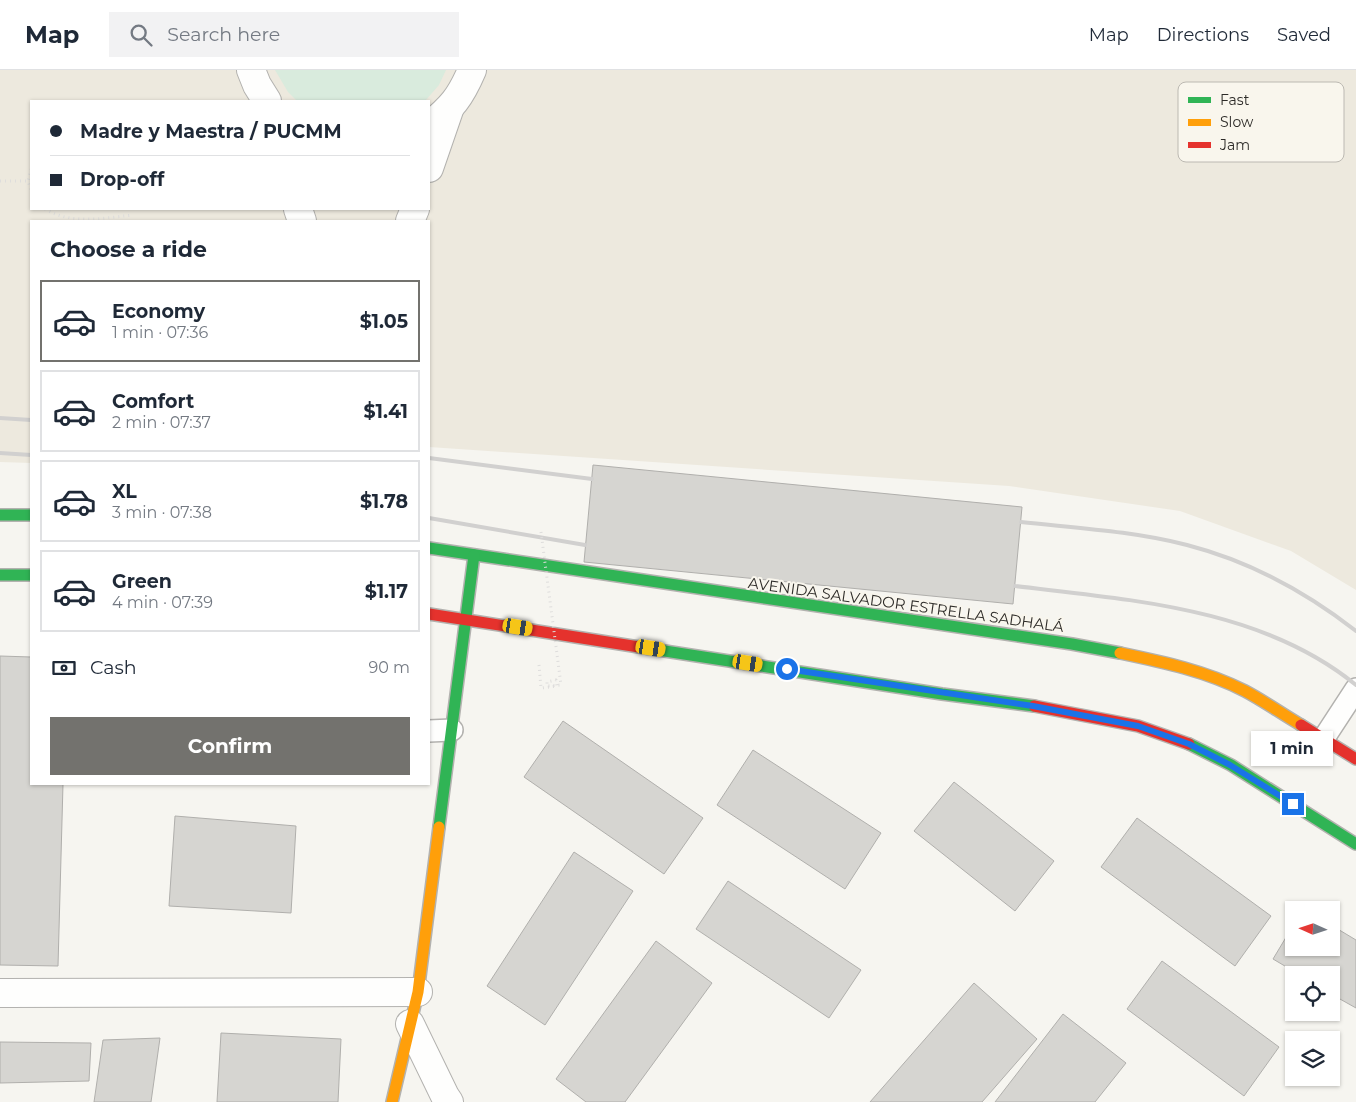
<!DOCTYPE html>
<meta charset="utf-8">
<style>
body{margin:0;font-family:Montserrat,sans-serif;background:#f2f2f3;color:#1f2937;height:100vh;display:flex;flex-direction:column;font-size:19px;white-space:nowrap}
*{box-sizing:border-box;margin:0}
p{font-size:16px;color:#747a83}
.icon{flex:none;width:28px;height:28px;fill:none;stroke:currentColor;stroke-width:2;stroke-linecap:round;stroke-linejoin:round}
.map{position:relative;flex:1;overflow:hidden}
.sheet{position:absolute;left:30px;top:150px;width:400px;height:565px;display:flex;flex-direction:column;background:#fff;border-radius:0px;box-shadow:0 1px 4px #0004}
.sheet>*{flex:none}
.guide{position:absolute;left:30px;top:30px;width:400px;height:110px;border-radius:0px;box-shadow:0 1px 4px #0004;display:grid;align-content:center;height:110px;padding:0 20px;background:#fff}
.needle{width:32px;rotate:273deg}
.buttons{position:absolute;left:1285px;top:831px;display:grid;gap:10px}
.buttons a{display:grid;place-items:center;width:55px;height:55px;border-radius:0px;background:#fff;box-shadow:0 1px 4px #0004;font-size:25px}
.end{position:absolute;width:22px;height:22px;margin:-11px;border:6px solid #1a73e8;background:#fff;box-shadow:0 0 0 2px #fff}
.from{border-radius:50%}
.bubble{position:absolute;height:35px;border-radius:0px;background:#fff;box-shadow:0 1px 4px #0004;font-size:16px;font-weight:700;line-height:35px;text-align:center}
.car{position:absolute;width:15px;height:30px;margin:-15px -8px;border-radius:6px;box-shadow:0 0 4px 1px #0007;background:linear-gradient(#f5c518 24%,#345 0 40%,#f5c518 0 76%,#345 0 86%,#f5c518 0)}
.guide b{display:flex;align-items:center;gap:18px;height:48px;font-size:19px}
.guide b+b{border-top:1px solid #e0e1e3}
.guide i{width:12px;height:12px;background:#1f2937}
ul{padding:0;list-style:none}
li{display:flex;align-items:center;gap:15px;height:82px;margin:0 10px 8px;padding:0 10px;border:2px solid #e0e1e3;border-radius:0px}
li div{flex:1}
li b{display:block;font-size:19px}
li em{font-style:normal;font-weight:700}
li.selected{border-color:#73726e}
li>.icon{width:45px;height:45px;stroke-width:1.5}
h2{padding:0 20px;font-size:22px;line-height:60px}
.pay{display:flex;align-items:center;gap:12px;height:55px;padding:0 20px;font-size:19px}
.pay p{margin-inline-start:auto}
.cta{display:flex;gap:10px;margin-top:auto;padding:10px 20px}
.cta a{flex:1;height:58px;border-radius:0px;background:#73726e;color:#fff;font-size:20px;font-weight:700;line-height:58px;text-align:center}
header{display:flex;align-items:center;gap:30px;box-sizing:border-box;height:70px;padding:0 25px;background:#fff;border-bottom:1px solid #e0e1e3}
header strong{font-size:24px}
nav{display:flex;gap:28px;margin-inline-start:auto;font-size:18px}
.search{width:350px;height:45px;background:#f2f2f3;display:flex;align-items:center;gap:12px;box-sizing:border-box;padding:0 18px;border-radius:0px;color:#747a83;font-size:19px}
.map>svg:first-child{display:block}
</style>
<header>
<strong>Map</strong>
<div class="search"><svg class="icon" aria-label="search" viewBox="0 0 24 24"><circle cx="10" cy="10" r="6"/><path d="M15 15l6 6"/></svg>Search here</div>
<nav><a>Map</a><a>Directions</a><a>Saved</a></nav>
</header>
<div class="map">
<svg width="1356" height="1032" viewBox="0 0 1356 1032">
<rect width="100%" height="100%" fill="#f6f5f0"/>
<!-- built -->
<path fill="#ede9de" fill-rule="evenodd" d="M0 0H1356V520L1291 481 1180 441 1009 416 429 377V151H31V393L0 392ZM31 31H429V139H31Z"/>
<!-- green -->
<path fill="#d9ebdd" d="M275 0H446L439 15 425 31H297L288 22Z"/>
<!-- building -->
<g fill="#d6d5d1" stroke="#b0afac">
<path d="M593 395 1022 437 1013 534 584 492Z"/>
<path d="M0 586 31 587V714H63L58 896 0 895Z"/>
<path d="M563 651 703 748 664 804 524 707Z"/>
<path d="M753 680 881 763 845 819 717 735Z"/>
<path d="M954 712 1054 791 1015 841 914 761Z"/>
<path d="M175 746 296 756 291 843 169 836Z"/>
<path d="M1137 748 1271 846 1235 896 1101 797Z"/>
<path d="M574 782 633 821 545 955 487 916Z"/>
<path d="M728 811 861 900 829 948 696 859Z"/>
<path d="M1294 854V878H1331V855L1356 870V938L1331 924V905H1300L1273 889Z"/>
<path d="M656 871 712 913 625 1032H586L556 1009Z"/>
<path d="M1162 891 1279 977 1244 1026 1127 939Z"/>
<path d="M974 913 1037 969 982 1032H870Z"/>
<path d="M1063 944 1126 993 1095 1032H995Z"/>
<path d="M221 963 341 969 338 1032H217Z"/>
<path d="M160 968 151 1032H94L103 970Z"/>
<path d="M0 972 91 973 89 1011 0 1013Z"/>
</g>
<g fill="none" stroke-linecap="round" stroke-linejoin="round">
<defs>
<g id="lane">
<path d="M429 661 452 660"/>
<path d="M1324 668 1356 619"/>
</g>
<g id="street">
<path d="M251 0 257 15 267 31"/>
<path d="M429 56C452 37 460 28 472 0"/>
<path d="M429 98 449 40"/>
<path d="M298 139 302 151"/>
<path d="M410 151 415 139"/>
<path d="M0 923 418 922"/>
<path d="M410 954 445 1026 449 1032"/>
</g>
<g id="fast">
<path d="M0 445H31"/>
<path d="M429 478 1072 574 1120 583"/>
<path d="M0 505H31"/>
<path d="M639 577 942 624 1034 636"/>
<path d="M1189 674 1231 695 1356 774"/>
<path d="M439 757 474 485"/>
</g>
<g id="slow">
<path d="M1120 583C1163 592 1206 601 1245 621 1264 631 1282 644 1301 655"/>
<path d="M392 1032 418 922 439 757"/>
</g>
<g id="jam">
<path d="M429 544 639 577"/>
<path d="M1034 636 1138 656 1189 674"/>
<path d="M1301 655 1356 689"/>
</g>
</defs>
<!-- lane casing -->
<use href="#lane" stroke="#b3b2af" stroke-width="24"/>
<!-- street casing -->
<use href="#street" stroke="#b3b2af" stroke-width="30"/>
<!-- fast casing -->
<use href="#fast" stroke="#b3b2af" stroke-width="14"/>
<!-- slow casing -->
<use href="#slow" stroke="#b3b2af" stroke-width="14"/>
<!-- jam casing -->
<use href="#jam" stroke="#b3b2af" stroke-width="14"/>
<!-- path -->
<g stroke="#dedddc" stroke-width="3" stroke-dasharray="1 4" stroke-linecap="butt">
<path d="M31 99 28 111 31 120"/>
<path d="M0 111H28"/>
<path d="M45 139C71 155 104 148 133 145"/>
<path d="M539 595 541 618 557 616 556 610 547 612V616L561 615"/>
</g>
<!-- lane -->
<use href="#lane" stroke="#fefefd" stroke-width="21"/>
<!-- street -->
<use href="#street" stroke="#fefefd" stroke-width="28"/>
<!-- fast -->
<use href="#fast" stroke="#30b455" stroke-width="11"/>
<!-- slow -->
<use href="#slow" stroke="#ff9f0a" stroke-width="11"/>
<!-- jam -->
<use href="#jam" stroke="#e5322d" stroke-width="11"/>
<!-- rail -->
<g stroke="#d1d0cf" stroke-width="4">
<path d="M0 348 31 350"/>
<path d="M0 383 31 385"/>
<path d="M429 388 592 409"/>
<path d="M429 448 585 475"/>
<path d="M1021 452C1076 458 1133 461 1187 475 1249 491 1306 522 1356 561"/>
<path d="M1015 516C1131 530 1262 538 1356 615"/>
</g>
<!-- path-bridge -->
<path stroke="#dedddc" stroke-width="3" stroke-dasharray="1 4" stroke-linecap="butt" d="M541 462 561 615"/>
</g>
<g fill="none" stroke-linecap="round" stroke-linejoin="round">
<!-- route -->
<path stroke="#1a73e8" stroke-width="6" d="M787 599 1033 636 1138 656 1189 674 1230 695 1293 734"/>
</g>
<g text-anchor="middle" stroke-width="4" stroke-linejoin="round" paint-order="stroke">
<!-- street labels -->
<g font-size="15" fill="#2d2b28" stroke="#f9f6ed">
<text transform="translate(906 535) rotate(8)" y="5">AVENIDA SALVADOR ESTRELLA SADHALÁ</text>
</g>
</g>
<!-- legend -->
<rect x="1178" y="12" width="166" height="80" rx="8" fill="#f9f6ed" stroke="#bcb9b2" stroke-width="1"/>
<rect x="1188" y="27" width="23" height="6" fill="#30b455"/>
<rect x="1188" y="49" width="23" height="7" fill="#ff9f0a"/>
<rect x="1188" y="72" width="23" height="6" fill="#e5322d"/>
<g font-size="14" fill="#2d2b28">
<text x="1220" y="35">Fast</text>
<text x="1220" y="57">Slow</text>
<text x="1220" y="80">Jam</text>
</g>
</svg>
<div class="buttons">
<a><svg class="needle" viewBox="-14 -14 28 28"><path d="M0-13l5 13h-10z" fill="#e53935"/><path d="M0 13l5-13h-10z" fill="#747a83"/></svg></a>
<a><svg class="icon" aria-label="locate" viewBox="0 0 24 24"><circle cx="12" cy="12" r="6"/><path d="M12 2v4M12 18v4M2 12h4M18 12h4"/></svg></a>
<a><svg class="icon" aria-label="layers" viewBox="0 0 24 24"><path d="M12 4l9 5-9 5-9-5zM3 14l9 5 9-5"/></svg></a>
</div>
<i class="end from" style="left:787px;top:599px"></i>
<i class="end" style="left:1293px;top:734px"></i>
<div class="bubble" style="left:1251px;top:661px;width:82px">1 min</div>
<i class="car" style="left:518px;top:557px;rotate:99deg"></i>
<i class="car" style="left:651px;top:578px;rotate:99deg"></i>
<i class="car" style="left:748px;top:593px;rotate:99deg"></i>
<div class="guide">
<b><i class="from"></i>Madre y Maestra / PUCMM</b>
<b><i></i>Drop-off</b>
</div>
<section class="sheet">
<h2>Choose a ride</h2>
<ul>
<li class="selected"><svg class="icon" aria-label="car" viewBox="0 0 24 24"><path d="M5 17H2v-5l4-1 3-4h7l3 4 3 1v5h-3M9 17h6M6 11h13"/><circle cx="7" cy="17" r="2"/><circle cx="17" cy="17" r="2"/></svg><div><b>Economy</b><p>1 min · 07:36</p></div><em>$1.05</em></li>
<li><svg class="icon" aria-label="car" viewBox="0 0 24 24"><path d="M5 17H2v-5l4-1 3-4h7l3 4 3 1v5h-3M9 17h6M6 11h13"/><circle cx="7" cy="17" r="2"/><circle cx="17" cy="17" r="2"/></svg><div><b>Comfort</b><p>2 min · 07:37</p></div><em>$1.41</em></li>
<li><svg class="icon" aria-label="car" viewBox="0 0 24 24"><path d="M5 17H2v-5l4-1 3-4h7l3 4 3 1v5h-3M9 17h6M6 11h13"/><circle cx="7" cy="17" r="2"/><circle cx="17" cy="17" r="2"/></svg><div><b>XL</b><p>3 min · 07:38</p></div><em>$1.78</em></li>
<li><svg class="icon" aria-label="car" viewBox="0 0 24 24"><path d="M5 17H2v-5l4-1 3-4h7l3 4 3 1v5h-3M9 17h6M6 11h13"/><circle cx="7" cy="17" r="2"/><circle cx="17" cy="17" r="2"/></svg><div><b>Green</b><p>4 min · 07:39</p></div><em>$1.17</em></li>
</ul>
<div class="pay"><svg class="icon" aria-label="cash" viewBox="0 0 24 24"><path d="M3 7h18v10H3z"/><circle cx="12" cy="12" r="2"/></svg>Cash<p>90 m</p></div>
<div class="cta"><a>Confirm</a></div>
</section>
</div>
